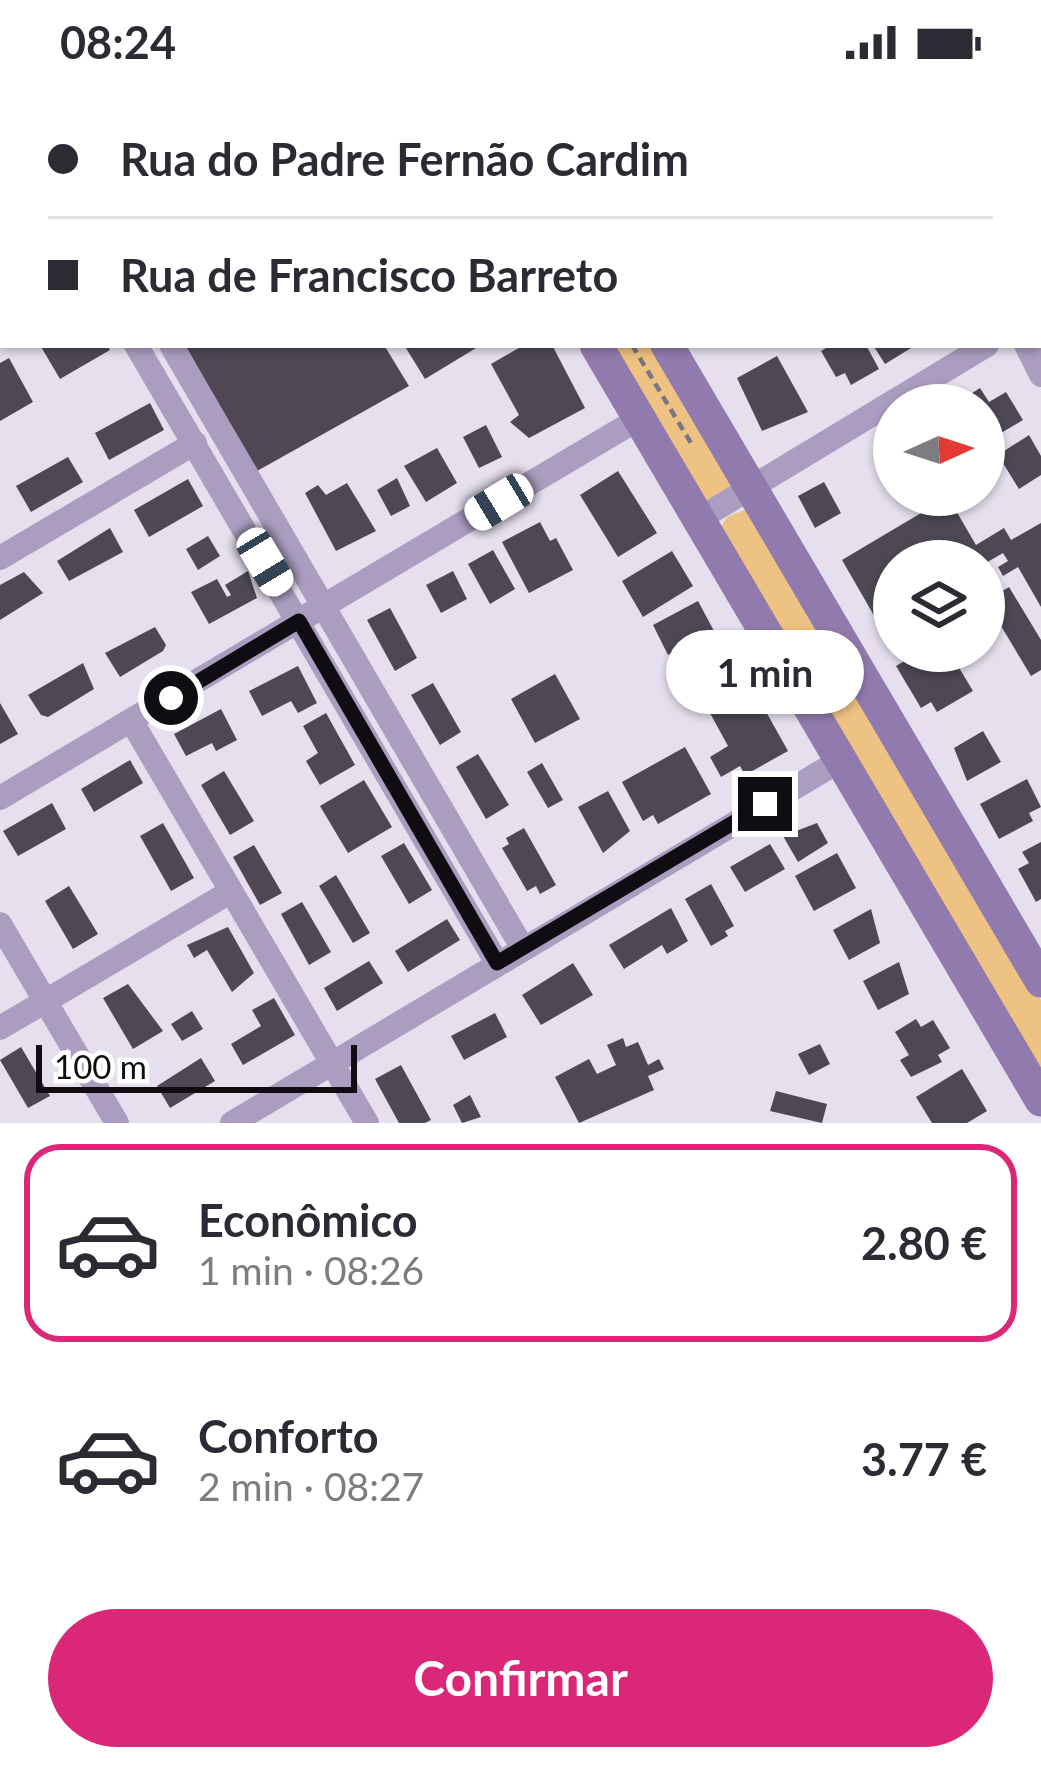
<!DOCTYPE html>
<html lang="pt">
<meta charset="utf-8">
<style>
body{margin:0;font-family:Lato,sans-serif;background:#f7f7f7;color:#2b2b33;height:100vh;display:flex;flex-direction:column;font-size:45px;white-space:nowrap}
*{box-sizing:border-box;margin:0}
p{font-size:39px;color:#7c7c81}
.icon{flex:none;width:66px;height:66px;fill:none;stroke:currentColor;stroke-width:2;stroke-linecap:round;stroke-linejoin:round}
.map{position:relative;height:1039px;overflow:hidden}
.side{display:flex;flex-direction:column;background:#fff;flex:1}
.side>*{flex:none}
.hud{position:absolute;left:0px;top:0px;width:1041px;height:264px;box-shadow:0 3px 9px #0004;display:grid;align-content:center;height:264px;padding:0 48px;background:#fff}
.needle{width:78px;rotate:87deg}
.buttons{position:absolute;left:873px;top:300px;display:grid;gap:24px}
.buttons a{display:grid;place-items:center;width:132px;height:132px;border-radius:50%;background:#fff;box-shadow:0 3px 9px #0004;font-size:60px}
.scale{position:absolute;left:36px;bottom:30px;width:321px;box-sizing:border-box;padding-left:12px;border:6px solid #0f0d12;border-top:0;font-size:33px;line-height:42px;white-space:nowrap;color:#0f0d12;-webkit-text-stroke:9px #fff;paint-order:stroke}
.end{position:absolute;width:54px;height:54px;margin:-27px;border:15px solid #0f0d12;background:#fff;box-shadow:0 0 0 6px #fff}
.from{border-radius:50%}
.bubble{position:absolute;height:84px;border-radius:42px;background:#fff;box-shadow:0 3px 9px #0004;font-size:39px;font-weight:700;line-height:84px;text-align:center}
.car{position:absolute;width:36px;height:72px;margin:-36px -18px;border-radius:15px;box-shadow:0 0 9px 3px #0007;background:linear-gradient(#fff 24%,#345 0 40%,#fff 0 76%,#345 0 86%,#fff 0)}
.hud b{display:flex;align-items:center;gap:42px;height:114px;font-size:45px}
.hud b+b{border-top:3px solid #e1e1e2}
.hud i{width:30px;height:30px;background:#2b2b33}
ul{padding:21px 0 0;list-style:none}
li{display:flex;align-items:center;gap:36px;height:198px;margin:0 24px 18px;padding:0 24px;border:6px solid transparent;border-radius:36px}
li div{flex:1}
li b{display:block;font-size:45px}
li em{font-style:normal;font-weight:700}
li.selected{border-color:#db2777}
li>.icon{width:108px;height:108px;stroke-width:1.5}
.cta{display:flex;gap:24px;margin-top:auto;padding:24px 48px}
.cta a{flex:1;height:138px;border-radius:72px;background:#db2777;color:#fff;font-size:48px;font-weight:700;line-height:138px;text-align:center}
.status{display:flex;justify-content:space-between;align-items:center;height:84px;padding:0 60px;background:#fff;direction:ltr}
.status svg{height:33px;fill:currentColor}
.map>svg:first-child{display:block}
</style>
<div class="status"><b>08:24</b><svg viewBox="0 0 49 12"><path d="M0 12V9h3v3zM5 12V6h3v6zM10 12V3h3v9zM15 12V0h3v12zM26 1h20v11H26zM47 4h2v5h-2z"/></svg></div>
<div class="map">
<svg width="1041" height="1039" viewBox="0 0 1041 1039">
<rect width="100%" height="100%" fill="#e5dfee"/>
<!-- grass -->
<g fill="#eec282">
<path d="M608 261H656L737 400 706 419Z"/>
<path d="M747 425 1041 916V996L720 445 727 433Z"/>
</g>
<!-- building -->
<g fill="#4d4854">
<path d="M40 261H107L110 266 60 295Z"/>
<path d="M185 261H384L409 302 257 387Z"/>
<path d="M404 261H481L425 295Z"/>
<path d="M524 261H552L585 324 529 354 510 338 519 331 491 280Z"/>
<path d="M831 261H866L879 285 851 301 845 289 836 293 821 267Z"/>
<path d="M873 261H916L885 280Z"/>
<path d="M777 272 808 328 762 347 737 294Z"/>
<path d="M9 274 33 318 0 337V279Z"/>
<path d="M980 304 989 318 1006 308 1023 336 984 359V321H953Z"/>
<path d="M150 319 164 346 109 376 95 349Z"/>
<path d="M486 341 502 373 479 384 463 353Z"/>
<path d="M1029 351 1041 372V391L1019 405 998 371Z"/>
<path d="M437 364 457 399 426 418 404 382Z"/>
<path d="M68 373 83 398 31 428 16 402Z"/>
<path d="M618 387 657 449 618 473 580 411Z"/>
<path d="M397 394 410 422 391 432 377 406Z"/>
<path d="M188 395 203 422 149 453 134 426Z"/>
<path d="M824 398 841 429 815 444 798 412Z"/>
<path d="M347 399 376 447 336 467 305 409 318 401 326 411Z"/>
<path d="M948 413 976 461 1004 444 1011 456 1041 439V523L1018 483 1003 492 998 483 1008 477 1003 469 984 480 894 477V534L880 542 842 476Z"/>
<path d="M540 438 550 457 556 454 573 486 529 509 502 458Z"/>
<path d="M110 444 123 468 69 497 57 477Z"/>
<path d="M208 452 220 472 198 486 186 465Z"/>
<path d="M493 466 515 505 490 520 468 480Z"/>
<path d="M672 467 693 502 643 533 622 497Z"/>
<path d="M248 487 257 514 209 540 191 508 217 495 227 513 231 511 225 501Z"/>
<path d="M453 487 467 515 441 529 426 501Z"/>
<path d="M24 488 43 509 0 536V501Z"/>
<path d="M1009 503 1041 556V586L1031 592 986 517Z"/>
<path d="M698 517 714 547 668 571 653 541Z"/>
<path d="M390 524 417 574 395 587 367 536Z"/>
<path d="M155 543 166 561 163 567 120 593 105 569Z"/>
<path d="M725 561 743 591 723 603 732 621 755 608 788 667 745 691 740 682 721 693 710 673 728 662 710 629 715 626 706 609 686 620 670 592Z"/>
<path d="M921 567H949L973 607 937 628 931 618 921 624 896 582Z"/>
<path d="M83 579 94 605 48 633 41 631 28 611Z"/>
<path d="M298 582 317 619 298 629 291 617 262 632 249 607Z"/>
<path d="M555 590 580 635 535 659 511 615Z"/>
<path d="M433 599 461 648 440 661 411 611Z"/>
<path d="M0 619 18 650 0 660Z"/>
<path d="M221 625 237 656 216 667 212 659 186 672 174 650Z"/>
<path d="M326 629 355 681 320 701 306 677 318 669 303 642Z"/>
<path d="M983 647 1001 678 967 697 954 664Z"/>
<path d="M685 663 711 710 658 740 653 731 643 737 622 698Z"/>
<path d="M478 670 509 721 486 735 456 683Z"/>
<path d="M130 676 143 699 94 728 81 705Z"/>
<path d="M542 679 563 716 548 724 527 688Z"/>
<path d="M224 687 254 737 230 751 201 701Z"/>
<path d="M1027 695 1041 723 1029 729 1033 737 999 755 980 720Z"/>
<path d="M364 696 392 743 348 769 320 722Z"/>
<path d="M608 707 630 747 603 769 578 723Z"/>
<path d="M52 719 66 745 18 772 3 747Z"/>
<path d="M163 739 194 794 171 807 140 752Z"/>
<path d="M817 739 828 759 798 778 783 752Z"/>
<path d="M524 744 556 801 540 810 536 802 527 807 502 764 509 760 506 754Z"/>
<path d="M1041 758V815L1036 818 1018 785 1029 779 1022 768Z"/>
<path d="M404 759 432 806 409 820 381 772Z"/>
<path d="M770 760 785 785 745 808 730 783Z"/>
<path d="M254 761 282 809 260 821 233 773Z"/>
<path d="M837 769 856 804 814 827 795 792Z"/>
<path d="M336 791 370 849 353 859 319 802Z"/>
<path d="M711 800 734 842 725 847 728 852 711 862 685 815Z"/>
<path d="M69 802 98 850 73 865 45 817Z"/>
<path d="M302 818 331 868 309 881 281 830Z"/>
<path d="M671 824 688 857 667 870 662 861 624 885 609 861Z"/>
<path d="M871 825 880 859 849 876 833 846Z"/>
<path d="M447 835 460 856 408 888 395 867Z"/>
<path d="M228 843 254 889 232 908 207 866 194 874 187 861Z"/>
<path d="M369 877 383 899 337 927 324 904Z"/>
<path d="M899 878 909 910 878 926 863 897Z"/>
<path d="M573 879 593 911 541 941 522 911Z"/>
<path d="M128 900 163 947 133 965 103 914Z"/>
<path d="M274 914 295 951 243 981 231 960 261 942 252 926Z"/>
<path d="M192 927 203 945 182 957 171 940Z"/>
<path d="M495 929 507 953 464 976 451 952Z"/>
<path d="M916 935 921 943 933 936 950 964 938 971 942 978 911 993 900 976 909 971 895 948Z"/>
<path d="M623 954 626 963 638 958 648 981 659 975 664 985 648 992 654 1006 579 1039 555 993 589 975 597 990 616 981 607 961Z"/>
<path d="M820 960 830 980 809 991 798 970Z"/>
<path d="M21 963 50 1012 28 1024 0 976Z"/>
<path d="M201 974 215 997 170 1024 157 1002Z"/>
<path d="M401 981 431 1036 425 1039H399L375 995Z"/>
<path d="M962 985 987 1027 967 1039H932L916 1013Z"/>
<path d="M776 1007 827 1020 822 1039 770 1027Z"/>
<path d="M470 1011 481 1033 462 1039 453 1021Z"/>
</g>
<g fill="none" stroke-linecap="round" stroke-linejoin="round">
<!-- path -->
<path stroke="#7a7680" stroke-width="4.5" stroke-dasharray="9 6" stroke-linecap="butt" d="M632 261 694 364"/>
<!-- street -->
<g stroke="#ab9dc0" stroke-width="24">
<path d="M40 0 42 3"/>
<path d="M92 0 94 3"/>
<path d="M893 0 895 3"/>
<path d="M1038 229 1041 227"/>
<path d="M136 261 497 879"/>
<path d="M171 261 522 863"/>
<path d="M1026 261 1041 291"/>
<path d="M699 435 987 261"/>
<path d="M0 474 195 359"/>
<path d="M132 638 367 1039"/>
<path d="M0 714 640 334"/>
<path d="M0 840 117 1039"/>
<path d="M0 944 230 808"/>
<path d="M232 1039 841 676"/>
</g>
<!-- secondary -->
<g stroke="#917bae" stroke-width="33">
<path d="M443 0 445 3"/>
<path d="M514 0 515 3"/>
<path d="M358 3 359 0"/>
<path d="M558 3 559 0"/>
<path d="M0 240 3 239"/>
<path d="M596 261 1041 1016"/>
<path d="M667 261 1041 897"/>
</g>
</g>
<g fill="none" stroke-linecap="round" stroke-linejoin="round">
<!-- route -->
<path stroke="#0f0d12" stroke-width="15" d="M171 614 299 537 497 879 765 720"/>
</g>
</svg>
<div class="buttons">
<a><svg class="needle" viewBox="-14 -14 28 28"><path d="M0-13l5 13h-10z" fill="#e53935"/><path d="M0 13l5-13h-10z" fill="#7c7c81"/></svg></a>
<a><svg class="icon" aria-label="layers" viewBox="0 0 24 24"><path d="M12 4l9 5-9 5-9-5zM3 14l9 5 9-5"/></svg></a>
</div>
<div class="scale">100 m</div>
<i class="end from" style="left:171px;top:614px"></i>
<i class="end" style="left:765px;top:720px"></i>
<div class="bubble" style="left:666px;top:546px;width:198px">1 min</div>
<i class="car" style="left:499px;top:418px;rotate:239deg"></i>
<i class="car" style="left:265px;top:478px;rotate:149deg"></i>
<div class="hud">
<b><i class="from"></i>Rua do Padre Fernão Cardim</b>
<b><i></i>Rua de Francisco Barreto</b>
</div>
</div>
<section class="side">
<ul>
<li class="selected"><svg class="icon" aria-label="car" viewBox="0 0 24 24"><path d="M5 17H2v-5l4-1 3-4h7l3 4 3 1v5h-3M9 17h6M6 11h13"/><circle cx="7" cy="17" r="2"/><circle cx="17" cy="17" r="2"/></svg><div><b>Econômico</b><p>1 min · 08:26</p></div><em>2.80 €</em></li>
<li><svg class="icon" aria-label="car" viewBox="0 0 24 24"><path d="M5 17H2v-5l4-1 3-4h7l3 4 3 1v5h-3M9 17h6M6 11h13"/><circle cx="7" cy="17" r="2"/><circle cx="17" cy="17" r="2"/></svg><div><b>Conforto</b><p>2 min · 08:27</p></div><em>3.77 €</em></li>
</ul>
<div class="cta"><a>Confirmar</a></div>
</section>
